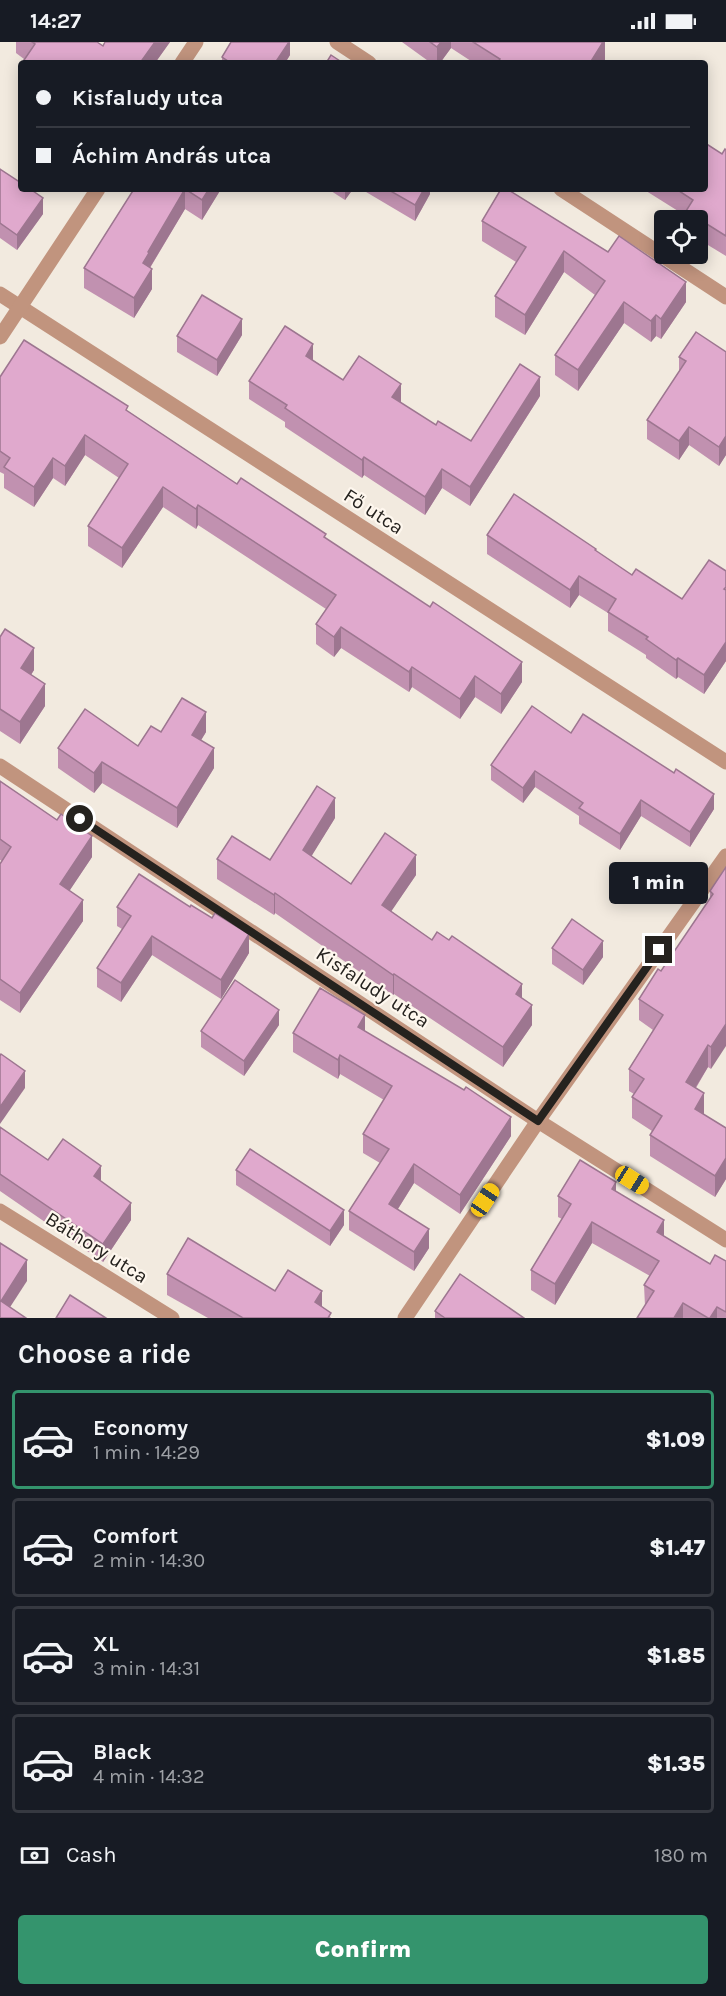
<!DOCTYPE html>
<meta charset="utf-8">
<style>
body{margin:0;font-family:Karla,sans-serif;background:#20242c;color:#f1f3f6;height:100vh;display:flex;flex-direction:column;font-size:22px;white-space:nowrap}
*{box-sizing:border-box;margin:0}
p{font-size:20px;color:#9ea1a6}
.icon{flex:none;width:33px;height:33px;fill:none;stroke:currentColor;stroke-width:2;stroke-linecap:round;stroke-linejoin:round}
.map{position:relative;height:1276px;overflow:hidden}
.drawer{display:flex;flex-direction:column;background:#171b24;flex:1}
.drawer>*{flex:none}
.guide{position:absolute;left:18px;top:18px;width:690px;height:132px;border-radius:6px;box-shadow:0 3px 15px #0003;display:grid;align-content:center;height:132px;padding:0 18px;background:#171b24}
.tools{position:absolute;left:654px;top:168px;display:grid;gap:12px}
.tools a{display:grid;place-items:center;width:54px;height:54px;border-radius:6px;background:#171b24;box-shadow:0 3px 15px #0003;font-size:30px}
.end{position:absolute;width:27px;height:27px;margin:-14px;border:8px solid #25221e;background:#fff;box-shadow:0 0 0 3px #fff}
.from{border-radius:50%}
.bubble{position:absolute;height:42px;border-radius:6px;background:#171b24;box-shadow:0 3px 15px #0003;font-size:20px;font-weight:800;line-height:42px;text-align:center}
.car{position:absolute;width:18px;height:36px;margin:-18px -9px;border-radius:8px;box-shadow:0 0 4px 2px #0007;background:linear-gradient(#f5c518 24%,#345 0 40%,#f5c518 0 76%,#345 0 86%,#f5c518 0)}
.guide b{display:flex;align-items:center;gap:21px;height:57px;font-size:22px}
.guide b+b{border-top:2px solid #363941}
.guide i{width:15px;height:15px;background:#f1f3f6}
ul{padding:0;list-style:none}
li{display:flex;align-items:center;gap:18px;height:99px;margin:0 12px 9px;padding:0 6px;border:3px solid #363941;border-radius:6px}
li div{flex:1}
li b{display:block;font-size:22px}
li em{font-style:normal;font-weight:800}
li.active{border-color:#34946d}
li>.icon{width:54px;height:54px;stroke-width:1.5}
h2{padding:0 18px;font-size:27px;line-height:72px}
.pay{display:flex;align-items:center;gap:15px;height:66px;padding:0 18px;font-size:22px}
.pay p{margin-inline-start:auto}
.primary-button{display:flex;gap:12px;margin-top:auto;padding:12px 18px}
.primary-button a{flex:1;height:69px;border-radius:6px;background:#34946d;color:#fff;font-size:24px;font-weight:800;line-height:69px;text-align:center}
.status{display:flex;justify-content:space-between;align-items:center;height:42px;padding:0 30px;background:#171b24;direction:ltr}
.status svg{height:16px;fill:currentColor}
.map>svg:first-child{display:block}
</style>
<div class="status"><b>14:27</b><svg viewBox="0 0 49 12"><path d="M0 12V9h3v3zM5 12V6h3v6zM10 12V3h3v9zM15 12V0h3v12zM26 1h20v11H26zM47 4h2v5h-2z"/></svg></div>
<div class="map">
<svg width="726" height="1276" viewBox="0 0 726 1276">
<rect width="100%" height="100%" fill="#f2eadf"/>
<g fill="none" stroke-linecap="round" stroke-linejoin="round">
<!-- street -->
<g stroke="#c1947e" stroke-width="15">
<path d="M337 0 369 21"/>
<path d="M182 21 196 0"/>
<path d="M561 147 726 255"/>
<path d="M0 252 726 720"/>
<path d="M0 295 98 147"/>
<path d="M0 724 538 1079 726 1198"/>
<path d="M0 1169 172 1276"/>
<path d="M405 1276 538 1079 726 814"/>
</g>
</g>
<!-- wall -->
<g fill="#c191b0">
<path d="M16 0H97L103 4 170 0 155 21H22L24 17 16 11Z"/>
<path d="M290 0V13L285 21H222V15Z"/>
<path d="M402 0H605V18L603 21H474L451 6 440 21H431Z"/>
<path d="M726 108V214L698 197V178H686V174L643 147H705L722 112Z"/>
<path d="M0 127 43 172 17 208 0 196Z"/>
<path d="M134 147H221L202 178 185 167 150 226 152 247 134 276 84 246V226Z"/>
<path d="M328 147H353L345 158Z"/>
<path d="M361 147H430V152L415 179Z"/>
<path d="M501 147 686 260 661 297 656 294 651 300 624 281 578 349 555 333V313L595 253 564 230 525 293 495 275V254L516 220 482 199V179Z"/>
<path d="M242 293 217 334 177 310V294Z"/>
<path d="M726 310V413L719 424 689 403 679 418 647 397V378L679 331V315Z"/>
<path d="M313 318 343 338 400 361 436 383 471 399 540 354 470 464 442 446 425 473 364 433 362 436 285 385V380L249 357V339Z"/>
<path d="M0 335 128 369 237 442 326 496 522 640 501 672 475 655 460 677 412 645 409 650 341 606 334 615 316 602V582L326 567 198 483 196 487 163 465 122 526 88 504V484L119 436 85 413 65 444 53 436 34 465 4 446V432L0 430Z"/>
<path d="M487 493 596 509 632 533 682 557 726 529V619L704 652 678 635 676 637 646 616V613L608 589V571L579 553 570 566 487 512Z"/>
<path d="M0 595 34 628 31 633 45 664 20 702 0 689Z"/>
<path d="M161 690H206L201 698 214 726 177 786 102 741 94 751 58 726V706L138 704Z"/>
<path d="M571 691 714 767 690 805 641 774 620 808 579 782V774L535 745 523 761 491 738V723Z"/>
<path d="M0 739 92 815 69 849 83 879 20 971 0 958V822L2 819 0 818Z"/>
<path d="M335 776 311 814 351 842 416 833 391 869 432 898 522 956 532 983 503 1025 394 952 393 953 275 871 274 873 217 837V817L270 818Z"/>
<path d="M726 825 711 1027 708 1025 696 1046 704 1073 726 1086V1137L715 1155 650 1114V1093L652 1089 632 1076V1055L634 1052 629 1049V1027L653 988 639 978V957L661 929 710 857V849Z"/>
<path d="M117 865 249 911 221 957 152 913 121 960 97 945V926L122 887 117 884Z"/>
<path d="M552 906 603 915 583 943 552 922Z"/>
<path d="M279 983 244 1034 201 1005V989Z"/>
<path d="M365 989 511 1094 460 1172 414 1141 398 1167 429 1206 414 1229 349 1188V1169L380 1121 363 1111V1092L384 1058 340 1032 338 1037 293 1010V991Z"/>
<path d="M0 1085 48 1118 101 1140 131 1178 103 1220 0 1149Z"/>
<path d="M236 1128 344 1183 330 1204 236 1143Z"/>
<path d="M616 1149 664 1194 710 1222 726 1219V1276H637L645 1264 644 1243 650 1234 592 1201 555 1263 531 1248V1228L562 1177 558 1175V1154Z"/>
<path d="M167 1232 275 1249 322 1265 331 1276H208L167 1253Z"/>
<path d="M435 1269 524 1276H435Z"/>
</g>
<!-- shaded-wall -->
<g fill="#9d7690">
<path d="M155 0H170L155 21H140Z"/>
<path d="M289 0H290V13L285 21H275Z"/>
<path d="M441 0H451V6L440 21H437V5Z"/>
<path d="M603 0H605V18L603 21H590Z"/>
<path d="M185 147V167L149 227H152V247L134 276V256L143 221 148 210Z"/>
<path d="M209 147H221L202 178V158Z"/>
<path d="M345 147H353L345 158Z"/>
<path d="M424 147H430V152L415 179V163Z"/>
<path d="M43 156V172L17 208V193Z"/>
<path d="M564 209V230L525 293V273Z"/>
<path d="M686 240V260L661 297V277Z"/>
<path d="M624 260V281L578 349V328Z"/>
<path d="M656 273V294L651 300V279Z"/>
<path d="M242 277V293L217 334V318Z"/>
<path d="M313 302V321L306 314Z"/>
<path d="M540 335V354L470 464V445Z"/>
<path d="M401 342V360L392 374V355Z"/>
<path d="M689 385V403L679 418V399Z"/>
<path d="M85 393V413L65 444V424Z"/>
<path d="M726 394V413L719 424V405Z"/>
<path d="M364 415V433L362 436V418Z"/>
<path d="M53 416V436L34 465V445Z"/>
<path d="M442 427V446L425 473V455Z"/>
<path d="M163 445V465L122 526V506Z"/>
<path d="M198 463V483L196 487V467Z"/>
<path d="M579 534V553L570 566V548Z"/>
<path d="M341 585V606L334 615V595Z"/>
<path d="M726 600V619L704 652V633Z"/>
<path d="M34 606V628L21 648V626Z"/>
<path d="M678 616V635L676 637V618Z"/>
<path d="M522 620V640L501 672V652Z"/>
<path d="M412 625V645L409 650V630Z"/>
<path d="M475 634V655L460 677V657Z"/>
<path d="M45 642V664L20 702V680Z"/>
<path d="M206 670V690L192 713V693Z"/>
<path d="M214 706V726L177 786V766Z"/>
<path d="M102 720V741L94 751V731Z"/>
<path d="M535 729V745L523 761V746Z"/>
<path d="M714 752V767L690 805V790Z"/>
<path d="M335 756V776L303 828V808Z"/>
<path d="M641 758V774L620 808V792Z"/>
<path d="M92 794V815L60 863V842Z"/>
<path d="M416 813V833L382 883V863Z"/>
<path d="M275 851V871L274 873V853Z"/>
<path d="M83 858V879L20 971V951Z"/>
<path d="M249 892V911L221 957V938Z"/>
<path d="M152 894V913L121 960V941Z"/>
<path d="M603 899V915L583 943V928Z"/>
<path d="M394 932V952L393 953V933Z"/>
<path d="M522 942V962L516 952Z"/>
<path d="M532 963V983L503 1025V1005Z"/>
<path d="M279 968V983L244 1034V1019Z"/>
<path d="M365 973V992L358 985Z"/>
<path d="M726 982V1004L711 1027V1005Z"/>
<path d="M708 1003V1025L686 1061V1040Z"/>
<path d="M340 1013V1032L338 1037V1018Z"/>
<path d="M25 1029V1046L0 1082V1065Z"/>
<path d="M704 1051V1073L695 1067Z"/>
<path d="M511 1075V1094L460 1172V1153Z"/>
<path d="M726 1116V1137L715 1155V1134Z"/>
<path d="M414 1122V1141L389 1181V1162Z"/>
<path d="M101 1124V1141L94 1134Z"/>
<path d="M616 1140V1161L612 1147Z"/>
<path d="M131 1161V1178L103 1220V1202Z"/>
<path d="M344 1168V1183L330 1204V1189Z"/>
<path d="M664 1178V1199L657 1190Z"/>
<path d="M592 1180V1201L555 1263V1242Z"/>
<path d="M429 1187V1206L414 1229V1210Z"/>
<path d="M27 1218V1239L3 1276 1 1259Z"/>
<path d="M322 1249V1269L315 1260Z"/>
<path d="M683 1261V1276H674Z"/>
<path d="M717 1265V1276H710Z"/>
</g>
<!-- building -->
<g fill="#e0a9cd" stroke="#9d7690" stroke-width="1.5">
<path d="M32 0H97L103 4 105 0H155L140 21H22L35 2Z"/>
<path d="M231 0H289L275 21H231L222 15Z"/>
<path d="M430 0H441L437 5Z"/>
<path d="M473 0H603L590 21H500L498 20 500 17Z"/>
<path d="M331 13 343 21H326Z"/>
<path d="M705 101 722 112 725 107 726 108V194L686 169 693 158 676 147H705Z"/>
<path d="M0 127 21 141V147H30L43 156 17 193 0 181Z"/>
<path d="M134 147H185L148 210 149 211 143 221 152 227 134 256 84 226Z"/>
<path d="M185 147H209L202 158Z"/>
<path d="M387 147H424L415 163Z"/>
<path d="M501 147H507L608 210 619 194 686 240 661 277 656 273 651 279 624 260 578 328 555 313 605 239 564 209 525 273 495 254 526 205 482 179Z"/>
<path d="M202 253 242 277 217 318 177 294Z"/>
<path d="M285 284 313 302 306 314 343 338 359 314 401 342 392 355 436 383 438 379 471 399 520 322 540 335 470 445 442 427 425 455 364 415 362 418 285 366 287 363 249 339Z"/>
<path d="M696 290 726 310V394L719 405 689 385 679 399 647 378 686 319 679 315Z"/>
<path d="M24 298 128 364 126 368 237 442 241 436 326 492 324 495 430 565 433 560 522 620 501 652 475 634 460 657 412 625 409 630 341 585 334 595 316 582 336 553 198 463 196 467 163 445 122 506 88 484 128 422 85 393 65 424 53 416 34 445 4 425 10 416 0 409V335Z"/>
<path d="M514 452 596 507 595 508 632 533 636 527 682 557 709 518 726 529V545L724 547 726 548V600L704 633 678 616 676 618 646 597 648 595 608 570 616 557 579 534 570 548 487 493Z"/>
<path d="M5 587 34 606 21 626 45 642 20 680 0 667V595Z"/>
<path d="M182 656 206 670 192 693 214 706 177 766 102 720 94 731 58 706 85 667 138 704 151 684 161 690Z"/>
<path d="M532 664 571 691 583 672 674 731 676 727 714 752 690 790 641 758 620 792 579 766 583 761 535 729 523 746 491 723Z"/>
<path d="M0 739 57 778 61 772 92 794 60 842 83 858 20 951 0 937V822L11 805 0 797Z"/>
<path d="M317 744 335 756 303 808 351 842 385 791 416 813 382 863 432 898 437 890 449 898 452 894 522 942 516 952 532 963 503 1005 394 932 393 933 275 851 274 853 217 817 232 794 270 818Z"/>
<path d="M726 825V982L711 1005 708 1003 686 1040 704 1051 695 1067 726 1086V1116L715 1134 650 1093 662 1074 632 1055 644 1037 629 1027 663 973 639 957 658 927 661 929 713 852 710 849Z"/>
<path d="M139 832 190 865 191 863 212 876 215 871 249 892 221 938 152 894 121 941 97 926 131 874 117 865Z"/>
<path d="M572 877 603 899 583 928 552 906Z"/>
<path d="M235 938 279 968 244 1019 201 989Z"/>
<path d="M320 946 365 973 358 985 464 1048 466 1045 511 1075 460 1153 414 1122 389 1162 429 1187 414 1210 349 1169 389 1107 363 1092 392 1044 340 1013 338 1018 293 991Z"/>
<path d="M1 1012 25 1029 0 1065V1014Z"/>
<path d="M0 1085 48 1118 63 1097 101 1124 94 1134 131 1161 103 1202 0 1132Z"/>
<path d="M250 1107 344 1168 330 1189 236 1128Z"/>
<path d="M580 1118 616 1140 612 1147 664 1178 657 1190 710 1222 715 1213 726 1219V1270L717 1265 710 1276H708L683 1261 674 1276H637L654 1249 644 1243 659 1219 592 1180 555 1242 531 1228 571 1162 558 1154Z"/>
<path d="M188 1196 275 1249 288 1228 322 1249 315 1260 331 1271 328 1276H243L167 1232Z"/>
<path d="M0 1201 27 1218 1 1259 26 1276H0Z"/>
<path d="M460 1232 524 1276H445L435 1269Z"/>
<path d="M70 1253 106 1276H56Z"/>
</g>
<g fill="none" stroke-linecap="round" stroke-linejoin="round">
<!-- route -->
<path stroke="#25221e" stroke-width="8" d="M80 777 538 1079 659 908"/>
</g>
<g text-anchor="middle" stroke-width="4.5" stroke-linejoin="round" paint-order="stroke">
<!-- street labels -->
<g font-size="20" fill="#25221e" stroke="#fef7ee">
<text transform="translate(374 469) rotate(33)" y="7">Fő utca</text>
<text transform="translate(373 945) rotate(33)" y="7">Kisfaludy utca</text>
<text transform="translate(97 1205) rotate(32)" y="7">Báthory utca</text>
</g>
</g>
</svg>
<div class="tools">
<a><svg class="icon" aria-label="locate" viewBox="0 0 24 24"><circle cx="12" cy="12" r="6"/><path d="M12 2v4M12 18v4M2 12h4M18 12h4"/></svg></a>
</div>
<i class="end from" style="left:80px;top:777px"></i>
<i class="end" style="left:659px;top:908px"></i>
<div class="bubble" style="left:609px;top:820px;width:99px">1 min</div>
<i class="car" style="left:632px;top:1138px;rotate:122deg"></i>
<i class="car" style="left:485px;top:1158px;rotate:34deg"></i>
<div class="guide">
<b><i class="from"></i>Kisfaludy utca</b>
<b><i></i>Áchim András utca</b>
</div>
</div>
<section class="drawer">
<h2>Choose a ride</h2>
<ul>
<li class="active"><svg class="icon" aria-label="car" viewBox="0 0 24 24"><path d="M5 17H2v-5l4-1 3-4h7l3 4 3 1v5h-3M9 17h6M6 11h13"/><circle cx="7" cy="17" r="2"/><circle cx="17" cy="17" r="2"/></svg><div><b>Economy</b><p>1 min · 14:29</p></div><em>$1.09</em></li>
<li><svg class="icon" aria-label="car" viewBox="0 0 24 24"><path d="M5 17H2v-5l4-1 3-4h7l3 4 3 1v5h-3M9 17h6M6 11h13"/><circle cx="7" cy="17" r="2"/><circle cx="17" cy="17" r="2"/></svg><div><b>Comfort</b><p>2 min · 14:30</p></div><em>$1.47</em></li>
<li><svg class="icon" aria-label="car" viewBox="0 0 24 24"><path d="M5 17H2v-5l4-1 3-4h7l3 4 3 1v5h-3M9 17h6M6 11h13"/><circle cx="7" cy="17" r="2"/><circle cx="17" cy="17" r="2"/></svg><div><b>XL</b><p>3 min · 14:31</p></div><em>$1.85</em></li>
<li><svg class="icon" aria-label="car" viewBox="0 0 24 24"><path d="M5 17H2v-5l4-1 3-4h7l3 4 3 1v5h-3M9 17h6M6 11h13"/><circle cx="7" cy="17" r="2"/><circle cx="17" cy="17" r="2"/></svg><div><b>Black</b><p>4 min · 14:32</p></div><em>$1.35</em></li>
</ul>
<div class="pay"><svg class="icon" aria-label="cash" viewBox="0 0 24 24"><path d="M3 7h18v10H3z"/><circle cx="12" cy="12" r="2"/></svg>Cash<p>180 m</p></div>
<div class="primary-button"><a>Confirm</a></div>
</section>
